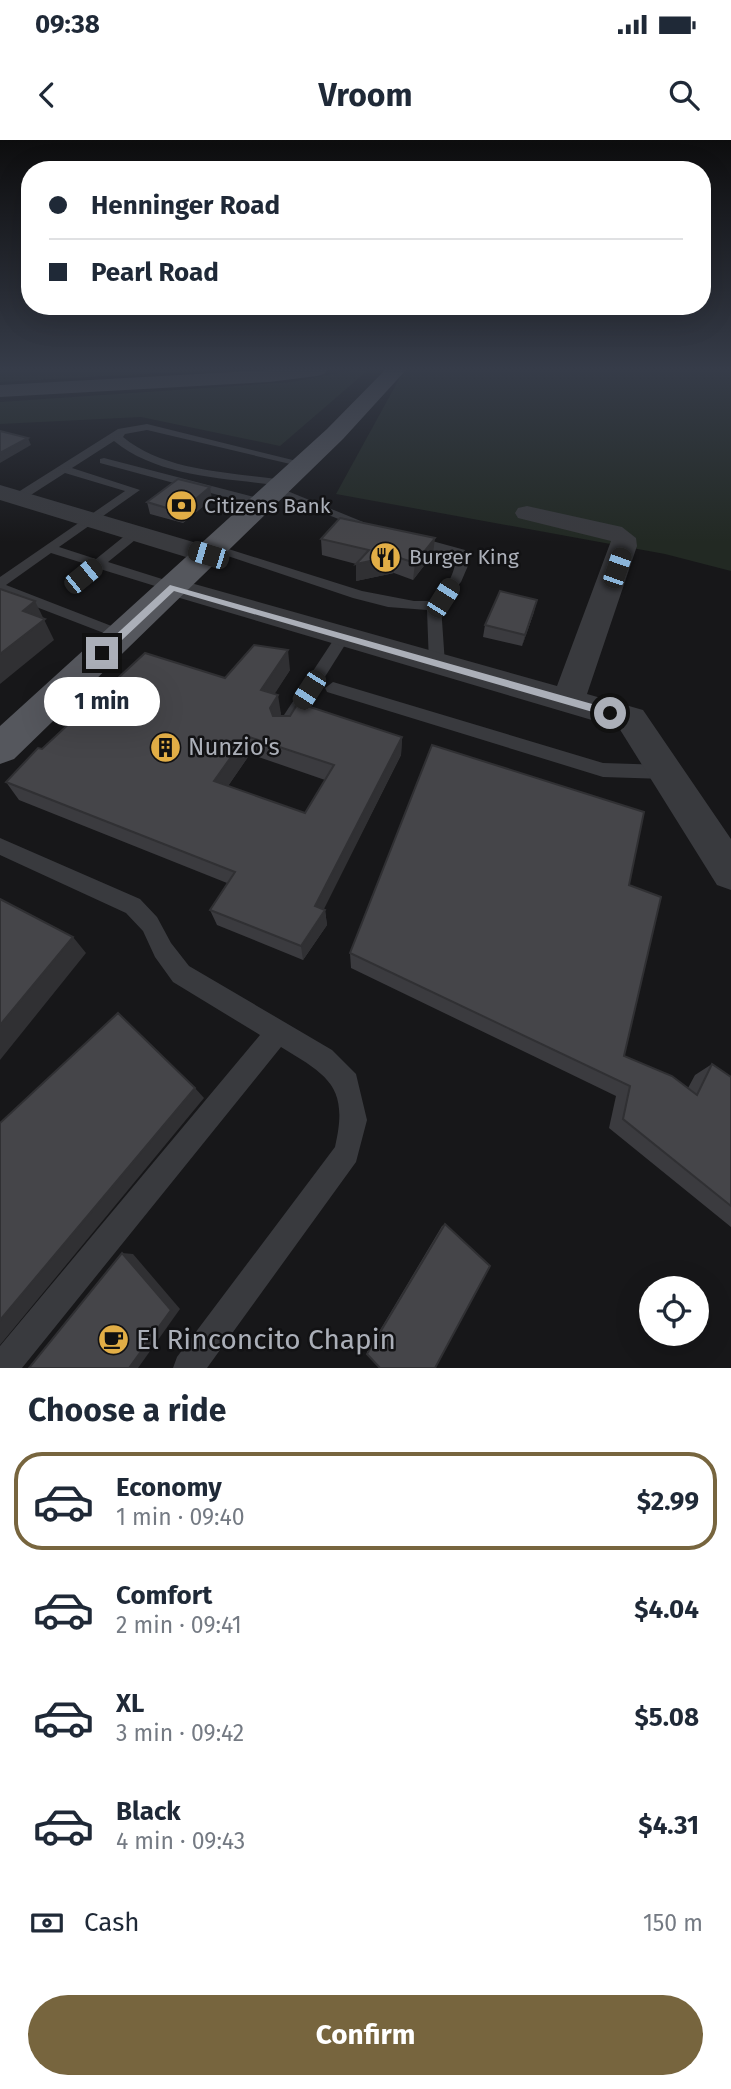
<!DOCTYPE html>
<meta charset="utf-8">
<style>
body{margin:0;font-family:"Fira Sans",sans-serif;background:#f2f2f3;color:#1f2937;height:100vh;display:flex;flex-direction:column;font-size:26px;white-space:nowrap}
*{box-sizing:border-box;margin:0}
p{font-size:23px;color:#747a83}
.icon{flex:none;width:38px;height:38px;fill:none;stroke:currentColor;stroke-width:2;stroke-linecap:round;stroke-linejoin:round}
.map{position:relative;height:1228px;overflow:hidden}
.details{display:flex;flex-direction:column;background:#fff;flex:1}
.details>*{flex:none}
.banner{position:absolute;left:21px;top:21px;width:690px;height:154px;border-radius:28px;box-shadow:0 7px 28px #0002;display:grid;align-content:center;height:154px;padding:0 28px;background:#fff}
.fabs{position:absolute;left:639px;top:1136px;display:grid;gap:14px}
.fabs a{display:grid;place-items:center;width:70px;height:70px;border-radius:50%;background:#fff;box-shadow:0 7px 28px #0002;font-size:35px}
.end{position:absolute;width:32px;height:32px;margin:-16px;border:9px solid #abafb8;background:#111;box-shadow:0 0 0 4px #111}
.from{border-radius:50%}
.bubble{position:absolute;height:49px;border-radius:24px;background:#fff;box-shadow:0 7px 28px #0002;font-size:23px;font-weight:700;line-height:49px;text-align:center}
.car{position:absolute;width:21px;height:42px;margin:-21px -10px;border-radius:9px;box-shadow:0 0 5px 2px #0007;background:linear-gradient(#222 24%,#8ab4d8 0 40%,#222 0 76%,#8ab4d8 0 86%,#222 0)}
.banner b{display:flex;align-items:center;gap:24px;height:66px;font-size:26px}
.banner b+b{border-top:2px solid #e0e1e3}
.banner i{width:18px;height:18px;background:#1f2937}
ul{padding:0;list-style:none}
li{display:flex;align-items:center;gap:21px;height:98px;margin:0 14px 10px;padding:0 14px;border:4px solid transparent;border-radius:28px}
li div{flex:1}
li b{display:block;font-size:26px}
li em{font-style:normal;font-weight:700}
li.on{border-color:#77653e}
li>.icon{width:63px;height:63px;stroke-width:1.5}
h2{padding:0 28px;font-size:32px;line-height:84px}
.pay{display:flex;align-items:center;gap:18px;height:77px;padding:0 28px;font-size:26px}
.pay p{margin-inline-start:auto}
.cta{display:flex;gap:14px;margin-top:auto;padding:14px 28px}
.cta a{flex:1;height:80px;border-radius:42px;background:#77653e;color:#fff;font-size:28px;font-weight:700;line-height:80px;text-align:center}
.status{display:flex;justify-content:space-between;align-items:center;height:49px;padding:0 35px;background:#fff;direction:ltr}
.status svg{height:19px;fill:currentColor}
header{display:flex;justify-content:space-between;align-items:center;height:91px;padding:0 28px;background:#fff;font-size:32px;font-weight:700}
.map>svg:first-child{display:block}
</style>
<div class="status"><b>09:38</b><svg viewBox="0 0 49 12"><path d="M0 12V9h3v3zM5 12V6h3v6zM10 12V3h3v9zM15 12V0h3v12zM26 1h20v11H26zM47 4h2v5h-2z"/></svg></div>
<header><svg class="icon" aria-label="back" viewBox="0 0 24 24"><path d="M15 5l-7 7 7 7"/></svg>Vroom<svg class="icon" aria-label="search" viewBox="0 0 24 24"><circle cx="10" cy="10" r="6"/><path d="M15 15l6 6"/></svg></header>
<div class="map">
<svg width="731" height="1228" viewBox="0 0 731 1228">
<rect width="100%" height="100%" fill="#171719"/>
<!-- green -->
<g fill="#222923">
<path d="M0 230H215L0 242Z"/>
<path d="M353 230 367 231 280 306 141 277 0 284V262L292 242Z"/>
<path d="M404 230H731V431L665 414 336 354Z"/>
</g>
<g fill="none" stroke-linecap="round" stroke-linejoin="round">
<!-- lane -->
<g fill="#393a3e" fill-rule="evenodd">
<path d="M147 284 309 324 303 327 147 290 125 294 123 297C165 332 231 332 283 340L289 343 283 346C228 338 159 338 114 301L72 328 140 350 59 407 96 419 132 390H140V396L108 422 178 444V450H168L100 429 88 439H78V433L89 425 51 413 6 445 127 492 129 495 122 500 0 453V437L125 351 65 333 23 360H15V354L118 289Z"/>
<path d="M104 318 266 360 268 363 262 367 100 323V319Z"/>
<path d="M272 348H280L373 386 371 389H363L272 352Z"/>
<path d="M414 396 465 410 470 421 461 442 441 466 445 524 437 529 429 524 427 470 388 467 353 458 207 409 209 406H219L362 451 414 461H430C443 453 457 433 455 417L409 403 408 400Z"/>
<path d="M343 492 350 497 294 586H282L280 582 282 578 338 493Z"/>
<path d="M333 542 603 623 665 625 671 627 674 632 671 637 665 639 603 637 327 552 325 548Z"/>
<path d="M0 698 140 759 157 777 171 803 189 826 332 910 356 934 367 980 356 1022 207 1228H173L177 1217 335 1007C349 947 329 936 281 907L22 1228H0V1206L260 895 173 842 155 817 143 791 126 773 0 715Z"/>
</g>
<!-- street -->
<g fill="#393a3e" fill-rule="evenodd">
<path d="M0 345 217 409 221 415 217 421 208 423 199 421 0 360Z"/>
<path d="M527 366 622 387 636 398 637 406 587 554 643 570 731 699V750L717 745 619 588 163 453 159 447 163 441 173 438 557 546 611 401 518 378 515 373 518 368Z"/>
</g>
<!-- secondary -->
<path fill="#47494e" fill-rule="evenodd" d="M271 230H327L324 234 317 236 269 242 0 257V245Z"/>
<!-- primary -->
<path fill="#55575d" fill-rule="evenodd" d="M385 230H406L343 299 14 619 0 624V586L327 289Z"/>
</g>
<!-- wall -->
<g fill="#3b3b3f" fill-rule="evenodd">
<path d="M212 359 183 383 150 374 147 362Z"/>
<path d="M321 399 433 414 413 440 394 433 356 441V424L322 415Z"/>
<path d="M534 472 522 506 483 497 485 485Z"/>
<path d="M290 530 274 554 281 574 280 576 402 597 401 615 323 769 325 770 327 785 303 820 217 785 210 770 227 743 19 660 6 642 42 609 225 538ZM250 614 325 640 305 673 228 646Z"/>
<path d="M629 745 624 916 688 948 695 935 712 924 731 937V1087L609 988 616 956 351 828 350 813Z"/>
<path d="M445 1084 367 1214V1212L442 1086Z"/>
</g>
<!-- shaded-wall -->
<g fill="#303033">
<path d="M28 298 31 305 0 323V313Z"/>
<path d="M210 347 212 359 183 383 180 372Z"/>
<path d="M435 398 433 414 413 440 415 423Z"/>
<path d="M394 416V433L356 441V424Z"/>
<path d="M537 460 534 472 522 506 525 495Z"/>
<path d="M35 461 54 500 0 544V514L23 471Z"/>
<path d="M288 510 290 530 265 569 261 550Z"/>
<path d="M278 555 281 574 274 587 270 568Z"/>
<path d="M246 596 250 614 219 659 214 641Z"/>
<path d="M402 597 401 615 318 781 325 770 327 785 303 820 301 806 315 766Z"/>
<path d="M73 797 86 813 0 920V885Z"/>
<path d="M195 948 204 958 0 1205V1180Z"/>
<path d="M122 1113 133 1114 180 1169 138 1228H129Z"/>
</g>
<!-- building -->
<g fill="#454549" stroke="#303033" stroke-width="2" fill-rule="evenodd">
<path d="M0 291 28 298 0 313Z"/>
<path d="M178 339 210 347 180 372 147 362Z"/>
<path d="M340 378 435 398 415 423 394 416 356 424 369 410 321 399Z"/>
<path d="M0 449 35 461 23 471 45 479 0 514Z"/>
<path d="M500 451 537 460 525 495 485 485Z"/>
<path d="M254 505 288 510 261 550 278 555 270 568 273 576H290L298 563 402 597 315 766 325 770 301 806 210 770 235 732 6 642 38 608 42 609 145 513 225 538ZM246 596 334 625 305 673 214 641Z"/>
<path d="M432 605 644 672 629 745 661 757 624 916 672 936 697 955 712 924 731 937V1066L623 979 630 946 350 813Z"/>
<path d="M0 759 73 797 0 885Z"/>
<path d="M118 873 195 948 0 1180V983Z"/>
<path d="M445 1084 490 1126 435 1228H380L367 1214Z"/>
<path d="M122 1113 171 1170 129 1228H29Z"/>
</g>
<!-- sky -->
<linearGradient id="sky" x2="0" y2="1"><stop stop-color="#0d0d0e"/><stop offset="0.57" stop-color="#363c49"/><stop offset="1" stop-color="#363c49" stop-opacity="0"/></linearGradient>
<rect width="731" height="402" fill="url(#sky)"/>
<!-- route -->
<path fill="#abafb8" d="M170 445 610 569 615 573 610 577 174 451 105 516H98V511Z"/>
<!-- icons -->
<defs>
<symbol id="bank-disc" viewBox="-11 -11 22 22"><circle r="9.5" fill="#e2ae46" stroke="#121214"/><path d="M-6-4H6V4H-6ZM0-2.3a2.3 2.3 0 1 0 0 4.6a2.3 2.3 0 1 0 0-4.6Z" fill="#111"/></symbol>
<symbol id="restaurant-disc" viewBox="-11 -11 22 22"><circle r="9.5" fill="#e2ae46" stroke="#121214"/><path d="M-5-6h1v4h1v-4h1v4h1v-4h1v5L-1.5 .5V6h-2V.5L-5-1ZM5-6V6H3V1.5H1.5Q1.5-4 5-6Z" fill="#111"/></symbol>
<symbol id="building-disc" viewBox="-11 -11 22 22"><circle r="9.5" fill="#e2ae46" stroke="#121214"/><path d="M-4-6H4V6H1V3H-1V6H-4ZM-2.5-4.3h1.7v1.8h-1.7ZM.8-4.3h1.7v1.8H.8ZM-2.5-1h1.7V.8h-1.7ZM.8-1h1.7V.8H.8Z" fill="#111"/></symbol>
<symbol id="cafe-disc" viewBox="-11 -11 22 22"><circle r="9.5" fill="#e2ae46" stroke="#121214"/><path d="M-5.5-4.5H6V0H3Q3 3.5 0 3.5H-2.5Q-5.5 3.5-5.5 0ZM3-3.2v2h1.7v-2ZM-6 4.5H4V6H-6Z" fill="#111"/></symbol>
</defs>
<g fill-rule="evenodd">
<use href="#bank-disc" x="164" y="348" width="35" height="35"/>
<use href="#restaurant-disc" x="368" y="400" width="35" height="35"/>
<use href="#building-disc" x="148" y="590" width="35" height="35"/>
<use href="#cafe-disc" x="96" y="1182" width="35" height="35"/>
</g>
<g text-anchor="middle" stroke-width="5" stroke-linejoin="round" paint-order="stroke">
<!-- far-poi labels -->
<g font-size="21" fill="#abafb8" stroke="#121214" text-anchor="start">
<text x="204" y="373">Citizens Bank</text>
<text x="409" y="424">Burger King</text>
</g>
<!-- poi labels -->
<g font-size="24" fill="#abafb8" stroke="#121214" text-anchor="start">
<text x="188" y="615">Nunzio's</text>
</g>
<!-- near-poi labels -->
<g font-size="28" fill="#abafb8" stroke="#121214" text-anchor="start">
<text x="136" y="1209">El Rinconcito Chapin</text>
</g>
</g>
</svg>
<div class="fabs">
<a><svg class="icon" aria-label="locate" viewBox="0 0 24 24"><circle cx="12" cy="12" r="6"/><path d="M12 2v4M12 18v4M2 12h4M18 12h4"/></svg></a>
</div>
<i class="end from" style="left:610px;top:573px"></i>
<i class="end" style="left:102px;top:513px"></i>
<div class="bubble" style="left:44px;top:537px;width:116px">1 min</div>
<i class="car" style="left:208px;top:415px;rotate:287deg"></i>
<i class="car" style="left:617px;top:428px;rotate:19deg"></i>
<i class="car" style="left:83px;top:436px;rotate:51deg"></i>
<i class="car" style="left:443px;top:458px;rotate:32deg"></i>
<i class="car" style="left:309px;top:550px;rotate:213deg"></i>
<div class="banner">
<b><i class="from"></i>Henninger Road</b>
<b><i></i>Pearl Road</b>
</div>
</div>
<section class="details">
<h2>Choose a ride</h2>
<ul>
<li class="on"><svg class="icon" aria-label="car" viewBox="0 0 24 24"><path d="M5 17H2v-5l4-1 3-4h7l3 4 3 1v5h-3M9 17h6M6 11h13"/><circle cx="7" cy="17" r="2"/><circle cx="17" cy="17" r="2"/></svg><div><b>Economy</b><p>1 min · 09:40</p></div><em>$2.99</em></li>
<li><svg class="icon" aria-label="car" viewBox="0 0 24 24"><path d="M5 17H2v-5l4-1 3-4h7l3 4 3 1v5h-3M9 17h6M6 11h13"/><circle cx="7" cy="17" r="2"/><circle cx="17" cy="17" r="2"/></svg><div><b>Comfort</b><p>2 min · 09:41</p></div><em>$4.04</em></li>
<li><svg class="icon" aria-label="car" viewBox="0 0 24 24"><path d="M5 17H2v-5l4-1 3-4h7l3 4 3 1v5h-3M9 17h6M6 11h13"/><circle cx="7" cy="17" r="2"/><circle cx="17" cy="17" r="2"/></svg><div><b>XL</b><p>3 min · 09:42</p></div><em>$5.08</em></li>
<li><svg class="icon" aria-label="car" viewBox="0 0 24 24"><path d="M5 17H2v-5l4-1 3-4h7l3 4 3 1v5h-3M9 17h6M6 11h13"/><circle cx="7" cy="17" r="2"/><circle cx="17" cy="17" r="2"/></svg><div><b>Black</b><p>4 min · 09:43</p></div><em>$4.31</em></li>
</ul>
<div class="pay"><svg class="icon" aria-label="cash" viewBox="0 0 24 24"><path d="M3 7h18v10H3z"/><circle cx="12" cy="12" r="2"/></svg>Cash<p>150 m</p></div>
<div class="cta"><a>Confirm</a></div>
</section>
